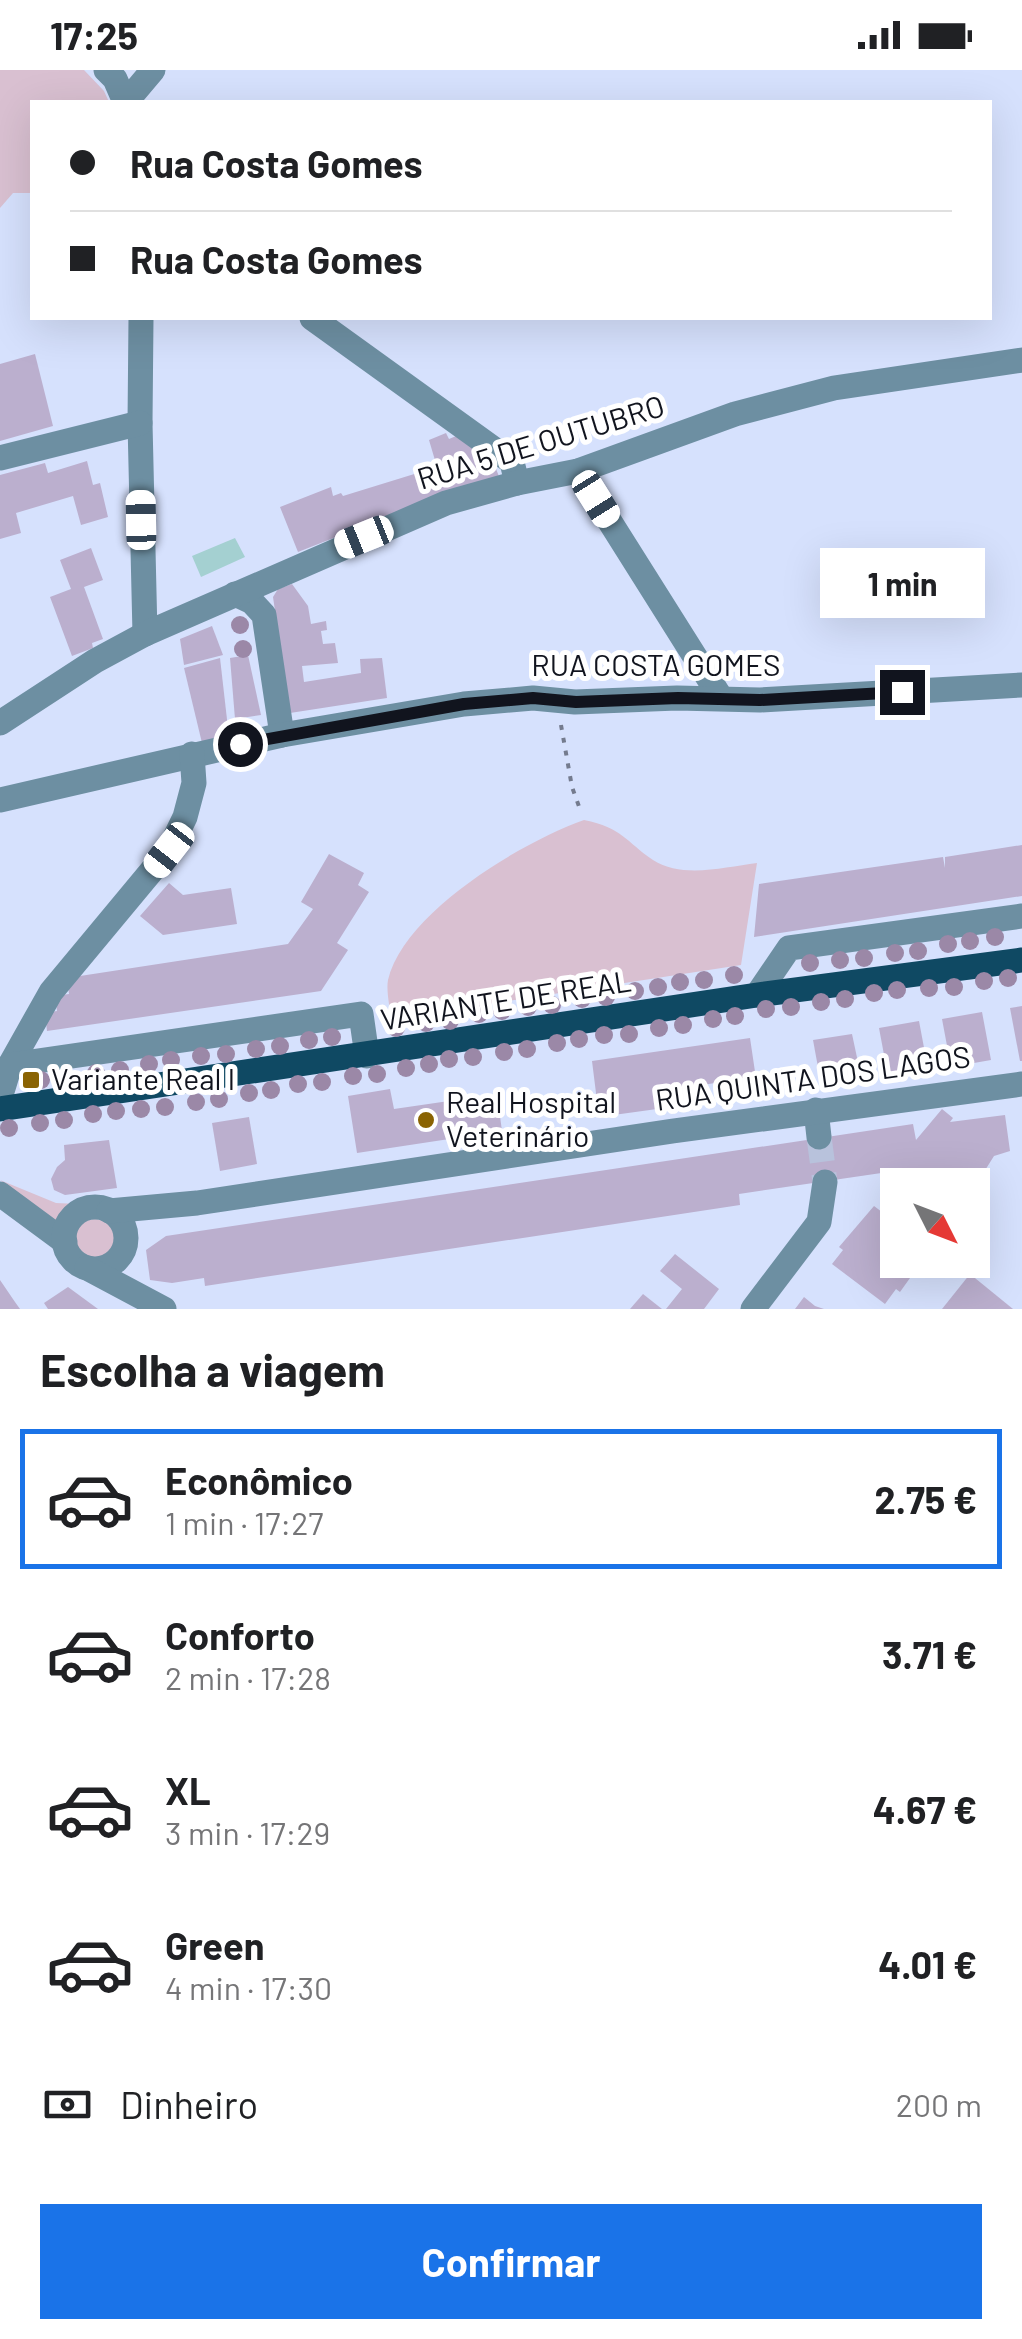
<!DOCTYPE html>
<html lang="pt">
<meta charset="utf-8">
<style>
body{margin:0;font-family:Barlow,sans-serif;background:#f6f6f6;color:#202124;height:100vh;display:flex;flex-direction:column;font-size:38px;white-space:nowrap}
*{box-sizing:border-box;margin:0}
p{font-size:32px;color:#757577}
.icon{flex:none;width:55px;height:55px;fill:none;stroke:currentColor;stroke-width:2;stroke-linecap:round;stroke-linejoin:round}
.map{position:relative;height:1239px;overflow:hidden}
.drawer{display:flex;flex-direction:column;background:#fff;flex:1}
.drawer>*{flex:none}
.top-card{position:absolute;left:30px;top:30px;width:962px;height:220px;border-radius:0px;box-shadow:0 10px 40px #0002;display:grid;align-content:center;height:220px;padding:0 40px;background:#fff}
.needle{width:65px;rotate:132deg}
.buttons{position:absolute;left:880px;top:1098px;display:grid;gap:20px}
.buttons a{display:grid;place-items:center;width:110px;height:110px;border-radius:0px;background:#fff;box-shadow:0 10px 40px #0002;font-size:50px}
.end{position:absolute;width:45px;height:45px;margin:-22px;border:12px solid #11141e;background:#fff;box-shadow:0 0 0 5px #fff}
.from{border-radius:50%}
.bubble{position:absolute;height:70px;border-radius:0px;background:#fff;box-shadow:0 10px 40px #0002;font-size:32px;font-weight:700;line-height:70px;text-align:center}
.car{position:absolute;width:30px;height:60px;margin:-30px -15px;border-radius:12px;box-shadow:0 0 8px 2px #0007;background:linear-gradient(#fff 24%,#345 0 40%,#fff 0 76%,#345 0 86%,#fff 0)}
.top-card b{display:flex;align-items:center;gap:35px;height:95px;font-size:38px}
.top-card b+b{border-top:2px solid #e0e0e0}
.top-card i{width:25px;height:25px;background:#202124}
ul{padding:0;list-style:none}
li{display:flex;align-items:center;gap:30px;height:140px;margin:0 20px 15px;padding:0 20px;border:5px solid transparent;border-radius:0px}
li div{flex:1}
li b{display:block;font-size:38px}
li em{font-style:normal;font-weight:700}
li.current{border-color:#1a73e8}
li>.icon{width:90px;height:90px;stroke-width:1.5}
h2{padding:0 40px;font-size:45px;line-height:120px}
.pay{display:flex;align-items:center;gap:25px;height:110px;padding:0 40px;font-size:38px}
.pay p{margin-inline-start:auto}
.cta{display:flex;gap:20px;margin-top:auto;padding:20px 40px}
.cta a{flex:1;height:115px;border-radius:0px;background:#1a73e8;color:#fff;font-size:40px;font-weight:700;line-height:115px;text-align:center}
.status{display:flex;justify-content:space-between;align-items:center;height:70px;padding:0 50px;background:#fff;direction:ltr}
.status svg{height:28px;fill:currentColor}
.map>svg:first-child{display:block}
</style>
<div class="status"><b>17:25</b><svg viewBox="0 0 49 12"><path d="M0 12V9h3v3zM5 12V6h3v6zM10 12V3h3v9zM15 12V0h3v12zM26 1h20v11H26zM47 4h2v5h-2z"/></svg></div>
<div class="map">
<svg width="1022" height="1239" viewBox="0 0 1022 1239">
<rect width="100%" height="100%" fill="#d6e1fd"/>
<!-- green -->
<g fill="#d9c0d1">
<path d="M0 0H84L104 21 109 32H32V123H13L0 138Z"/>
<path d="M584 750C623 758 625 771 653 790 683 809 724 797 757 793L741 895 391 949C390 937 386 921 388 910 404 842 522 772 584 750Z"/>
<path d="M0 1110 56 1133 78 1134 68 1141 59 1154Z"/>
<circle cx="95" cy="1169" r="20"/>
</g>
<!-- water -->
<path fill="#a4d0d1" d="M235 468 245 487 201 507 192 486Z"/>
<!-- building -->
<g fill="#bbafce">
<path d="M35 284 53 356 0 371V294Z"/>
<path d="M446 363 449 369 461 364 491 386 500 409 435 428 298 482 280 437 331 417 333 426 341 423 343 426 437 397 429 370Z"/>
<path d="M87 391 93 415 100 413 108 447 81 455 73 426 16 443 21 463 0 469V405L45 393 48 403Z"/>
<path d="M91 478 103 510 84 517 103 569 92 573 93 578 72 586 50 527 71 519 60 490Z"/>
<path d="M292 514 308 536 311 554 326 551 327 560 321 561 323 574 335 573 338 593 302 596 304 612 361 603 360 589 382 588 387 628 290 643 273 527 278 519Z"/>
<path d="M212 556 223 585 184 595 180 569Z"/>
<path d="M248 585 261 645 235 649 230 588Z"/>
<path d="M220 588 229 667 202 673 184 598Z"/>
<path d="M1022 775V826L754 867 759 814 943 787 945 798V787Z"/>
<path d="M329 784 364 803 358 815 369 822 337 873 348 880 321 921 47 961 45 943 57 941 55 926 69 924 67 908 288 874 313 839 301 832Z"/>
<path d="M169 813 183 825 231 818 237 854 163 865 140 846Z"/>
<path d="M1022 936V991H1020L1010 938Z"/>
<path d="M982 942 991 990 951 997 942 949Z"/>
<path d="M919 951 928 999 888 1006 879 958Z"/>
<path d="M852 964 862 1011 822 1019 813 970Z"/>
<path d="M750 968 758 1022 717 1028 715 1013 683 1018 686 1035 599 1047 592 991Z"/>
<path d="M390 1019 394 1039 497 1024 502 1061 357 1083 348 1026Z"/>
<path d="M942 1039 953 1048 950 1052 1005 1045 1010 1081 994 1086 972 1121V1115H911L895 1101 739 1124 740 1135 205 1216 204 1208 172 1213 150 1210 146 1180 166 1166 913 1054 916 1070Z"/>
<path d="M249 1047 257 1094 220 1101 212 1053Z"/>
<path d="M109 1070 117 1118 65 1125 54 1120 51 1109 57 1097 65 1090 64 1075Z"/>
<path d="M874 1136 898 1154V1190H919L920 1194 900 1222 896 1219 885 1234 832 1194 843 1180 839 1177Z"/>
<path d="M675 1184 719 1219 704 1239H666L682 1219 660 1201Z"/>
<path d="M970 1204 1013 1239H942Z"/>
<path d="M0 1210 15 1232 20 1239H0Z"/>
<path d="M68 1217 98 1239H48L44 1233Z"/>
<path d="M643 1224 662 1239H630Z"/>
<path d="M804 1227 815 1236 824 1239H795Z"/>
</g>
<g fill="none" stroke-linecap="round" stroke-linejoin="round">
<!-- minor-tunnel -->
<path stroke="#b8c2dc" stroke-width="25" stroke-dasharray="25 12" stroke-linecap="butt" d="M819 1067 825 1112"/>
<!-- path -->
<path stroke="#747b8e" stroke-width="4" stroke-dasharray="5 8" stroke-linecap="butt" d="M561 655 572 717 581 742"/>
<!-- minor -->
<g stroke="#6d8fa2" stroke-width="25">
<path d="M106 0 115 9 125 32"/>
<path d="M126 32 153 0"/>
<path d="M141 248 140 353 145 564"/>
<path d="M312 248 512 392 517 413"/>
<path d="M0 388 140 353"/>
<path d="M578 401 721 628"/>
<path d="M235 524 252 532 264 545 282 665"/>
<path d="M0 653 95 591 145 564 446 433 517 413 578 401 735 344 834 318 1022 290"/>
<path d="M0 730 282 665 464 634 533 628 575 632 677 628 760 630 1022 615"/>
<path d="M757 925 789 878 1022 846"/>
<path d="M10 995 51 922 169 780 185 747 194 713 192 684"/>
<path d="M0 1028 10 995 361 944 367 986"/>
<path d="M816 1040 819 1067"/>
<path d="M0 1124 65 1172"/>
<circle cx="95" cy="1168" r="31"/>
<path d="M109 1141 197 1133 673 1061 1022 1014"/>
<path d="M87 1198 164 1239"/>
<path d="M753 1239 819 1152 825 1112"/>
</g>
<!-- major -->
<path stroke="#0f4963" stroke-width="25" d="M0 1039 757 925 1022 890"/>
</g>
<!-- trees -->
<g fill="#9b88a7">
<circle cx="240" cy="555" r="9"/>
<circle cx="243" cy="579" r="9"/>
<circle cx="995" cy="867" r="9"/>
<circle cx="970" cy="871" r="9"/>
<circle cx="948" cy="874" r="9"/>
<circle cx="918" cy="881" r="9"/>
<circle cx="895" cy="883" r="9"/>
<circle cx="864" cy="888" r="9"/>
<circle cx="840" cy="890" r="9"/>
<circle cx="810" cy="893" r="9"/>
<circle cx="734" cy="905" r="9"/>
<circle cx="1008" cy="908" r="9"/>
<circle cx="704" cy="910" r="9"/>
<circle cx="984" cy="911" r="9"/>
<circle cx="680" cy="912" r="9"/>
<circle cx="658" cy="917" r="9"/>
<circle cx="954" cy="917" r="9"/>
<circle cx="929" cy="918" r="9"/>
<circle cx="897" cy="920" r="9"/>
<circle cx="635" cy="921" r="9"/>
<circle cx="874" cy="923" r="9"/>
<circle cx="606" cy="927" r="9"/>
<circle cx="582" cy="929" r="9"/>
<circle cx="845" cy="929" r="9"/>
<circle cx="821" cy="932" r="9"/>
<circle cx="552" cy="935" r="9"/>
<circle cx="528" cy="937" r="9"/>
<circle cx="791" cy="937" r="9"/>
<circle cx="766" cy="939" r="9"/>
<circle cx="502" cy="941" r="9"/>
<circle cx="479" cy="944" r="9"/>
<circle cx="735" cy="946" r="9"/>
<circle cx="713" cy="949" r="9"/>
<circle cx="450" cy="951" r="9"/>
<circle cx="426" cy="953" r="9"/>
<circle cx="683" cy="955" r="9"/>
<circle cx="396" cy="958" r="9"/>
<circle cx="659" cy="958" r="9"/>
<circle cx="629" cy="964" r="9"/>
<circle cx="604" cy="965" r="9"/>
<circle cx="332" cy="967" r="9"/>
<circle cx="579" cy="969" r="9"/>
<circle cx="309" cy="970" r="9"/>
<circle cx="557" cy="973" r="9"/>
<circle cx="280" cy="976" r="9"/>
<circle cx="256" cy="979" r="9"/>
<circle cx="527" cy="979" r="9"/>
<circle cx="504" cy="982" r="9"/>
<circle cx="226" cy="984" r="9"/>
<circle cx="201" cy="986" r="9"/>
<circle cx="473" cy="987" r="9"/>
<circle cx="449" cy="989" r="9"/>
<circle cx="171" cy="990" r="9"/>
<circle cx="149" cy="994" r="9"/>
<circle cx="429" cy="994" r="9"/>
<circle cx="406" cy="998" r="9"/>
<circle cx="120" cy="1000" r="9"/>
<circle cx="96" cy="1003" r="9"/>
<circle cx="377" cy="1004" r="9"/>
<circle cx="353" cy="1006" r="9"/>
<circle cx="65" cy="1008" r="9"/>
<circle cx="41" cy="1010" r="9"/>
<circle cx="322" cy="1012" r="9"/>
<circle cx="298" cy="1014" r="9"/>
<circle cx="271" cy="1020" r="9"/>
<circle cx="249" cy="1023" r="9"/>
<circle cx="219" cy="1029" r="9"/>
<circle cx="196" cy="1032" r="9"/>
<circle cx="165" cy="1037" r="9"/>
<circle cx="141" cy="1039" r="9"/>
<circle cx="116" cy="1041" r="9"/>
<circle cx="93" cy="1044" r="9"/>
<circle cx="64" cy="1050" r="9"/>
<circle cx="40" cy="1053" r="9"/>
<circle cx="9" cy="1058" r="9"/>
</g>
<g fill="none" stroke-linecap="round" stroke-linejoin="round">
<!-- route -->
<path stroke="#11141e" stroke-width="12" d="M240 674 464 634 533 628 576 632 678 628 760 630 902 622"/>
</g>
<!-- markers -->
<g fill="#8a6302" stroke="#fff" stroke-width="4">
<rect x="21" y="1000" width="20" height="20" rx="5"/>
<circle cx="426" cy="1050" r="10"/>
</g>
<g text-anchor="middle" stroke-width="10" stroke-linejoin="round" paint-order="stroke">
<!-- street labels -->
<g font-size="30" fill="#11141e" stroke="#fff">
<text transform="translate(541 373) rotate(-17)" y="10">RUA 5 DE OUTUBRO</text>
<text x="656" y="606">RUA COSTA GOMES</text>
<text transform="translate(506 931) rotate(-9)" y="10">VARIANTE DE REAL</text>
<text transform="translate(813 1009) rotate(-8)" y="10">RUA QUINTA DOS LAGOS</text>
</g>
<!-- poi labels -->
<g font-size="30" fill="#11141e" stroke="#fff" text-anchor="start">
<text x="51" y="1020">Variante Real I</text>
<text x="446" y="1043">Real Hospital<tspan x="446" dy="34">Veterinário</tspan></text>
</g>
</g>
</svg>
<div class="buttons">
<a><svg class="needle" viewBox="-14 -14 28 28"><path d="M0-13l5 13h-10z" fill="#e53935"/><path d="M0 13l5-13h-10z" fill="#757577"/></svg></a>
</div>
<i class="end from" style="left:240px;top:674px"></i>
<i class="end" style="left:902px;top:622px"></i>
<div class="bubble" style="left:820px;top:478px;width:165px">1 min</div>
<i class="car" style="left:596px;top:429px;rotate:148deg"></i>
<i class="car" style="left:141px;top:450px;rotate:359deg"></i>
<i class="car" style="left:364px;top:467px;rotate:248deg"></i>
<i class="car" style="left:169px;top:780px;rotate:218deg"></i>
<div class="top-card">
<b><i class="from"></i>Rua Costa Gomes</b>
<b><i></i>Rua Costa Gomes</b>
</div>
</div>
<section class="drawer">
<h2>Escolha a viagem</h2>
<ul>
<li class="current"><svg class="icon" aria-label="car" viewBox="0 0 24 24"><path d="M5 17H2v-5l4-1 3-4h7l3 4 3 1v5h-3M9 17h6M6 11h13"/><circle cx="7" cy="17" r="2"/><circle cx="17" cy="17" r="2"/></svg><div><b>Econômico</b><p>1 min · 17:27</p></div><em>2.75 €</em></li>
<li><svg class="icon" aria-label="car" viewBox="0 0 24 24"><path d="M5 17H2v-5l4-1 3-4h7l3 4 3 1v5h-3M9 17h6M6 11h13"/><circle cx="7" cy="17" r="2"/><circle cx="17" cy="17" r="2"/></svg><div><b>Conforto</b><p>2 min · 17:28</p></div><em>3.71 €</em></li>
<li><svg class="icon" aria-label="car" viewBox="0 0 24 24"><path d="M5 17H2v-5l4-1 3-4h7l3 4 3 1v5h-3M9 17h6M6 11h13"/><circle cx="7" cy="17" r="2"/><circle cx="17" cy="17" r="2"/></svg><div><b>XL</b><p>3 min · 17:29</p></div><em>4.67 €</em></li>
<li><svg class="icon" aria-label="car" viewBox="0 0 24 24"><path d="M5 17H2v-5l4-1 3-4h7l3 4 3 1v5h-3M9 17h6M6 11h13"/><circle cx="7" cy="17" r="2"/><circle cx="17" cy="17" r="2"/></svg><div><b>Green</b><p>4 min · 17:30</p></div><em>4.01 €</em></li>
</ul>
<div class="pay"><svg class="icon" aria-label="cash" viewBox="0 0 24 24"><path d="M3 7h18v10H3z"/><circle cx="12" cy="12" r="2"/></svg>Dinheiro<p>200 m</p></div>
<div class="cta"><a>Confirmar</a></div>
</section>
